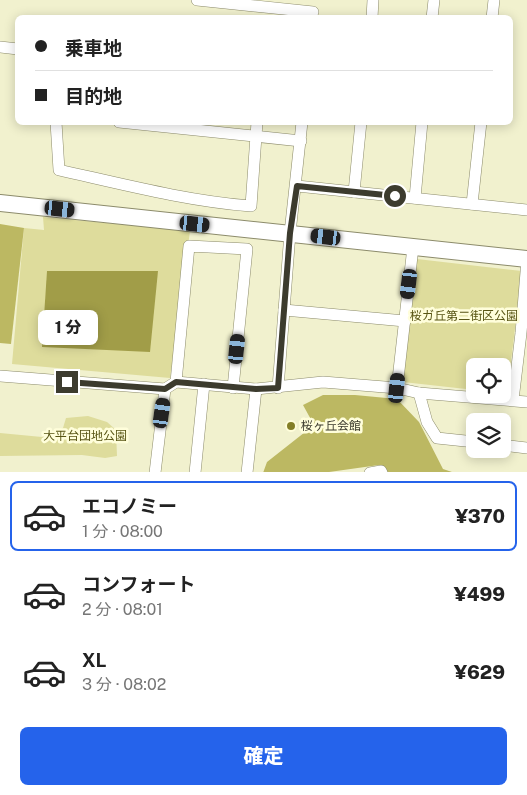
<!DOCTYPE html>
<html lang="ja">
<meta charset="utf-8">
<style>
body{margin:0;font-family:"Public Sans","Noto Sans JP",sans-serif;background:#f6f6f6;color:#222;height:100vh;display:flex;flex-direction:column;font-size:19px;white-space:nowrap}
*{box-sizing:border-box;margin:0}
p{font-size:16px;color:#767676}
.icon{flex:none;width:28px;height:28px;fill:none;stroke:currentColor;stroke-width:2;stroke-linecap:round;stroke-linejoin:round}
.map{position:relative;height:472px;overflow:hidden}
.details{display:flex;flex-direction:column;background:#fff;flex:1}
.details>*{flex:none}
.guide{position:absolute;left:15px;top:15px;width:498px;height:110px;border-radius:8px;box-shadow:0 2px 12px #0003;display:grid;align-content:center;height:110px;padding:0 20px;background:#fff}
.fabs{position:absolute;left:466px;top:358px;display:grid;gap:10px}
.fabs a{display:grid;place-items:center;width:45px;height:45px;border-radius:8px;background:#fff;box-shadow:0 2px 12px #0003;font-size:25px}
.end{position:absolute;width:22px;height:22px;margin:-11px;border:6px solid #3c3b2e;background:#fff;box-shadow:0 0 0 2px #fff}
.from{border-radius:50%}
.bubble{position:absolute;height:35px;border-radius:8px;background:#fff;box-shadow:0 2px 12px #0003;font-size:16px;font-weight:800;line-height:35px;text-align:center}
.car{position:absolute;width:15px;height:30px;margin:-15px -8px;border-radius:6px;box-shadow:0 0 4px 1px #0007;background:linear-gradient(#222 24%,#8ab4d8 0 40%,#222 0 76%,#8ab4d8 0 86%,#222 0)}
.guide b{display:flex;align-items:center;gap:18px;height:48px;font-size:19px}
.guide b+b{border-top:1px solid #e0e0e0}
.guide i{width:12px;height:12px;background:#222}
ul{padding:9px 0 0;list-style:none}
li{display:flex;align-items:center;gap:15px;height:70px;margin:0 10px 8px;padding:0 10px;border:2px solid transparent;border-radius:8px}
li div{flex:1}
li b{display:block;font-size:19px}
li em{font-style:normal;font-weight:800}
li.current{border-color:#2563eb}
li>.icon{width:45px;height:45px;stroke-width:1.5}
.button{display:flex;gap:10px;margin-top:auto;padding:10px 20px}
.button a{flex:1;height:58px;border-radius:8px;background:#2563eb;color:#fff;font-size:20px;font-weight:800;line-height:58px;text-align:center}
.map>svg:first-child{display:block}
</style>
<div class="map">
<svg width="527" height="473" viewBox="0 0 527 473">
<rect width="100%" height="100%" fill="#f1f1ce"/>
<!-- green -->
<g fill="#dedc9c">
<path d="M43 217 190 231 170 378 12 364 24 228 44 230Z"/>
<path d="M417 259 522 271 507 394 503 393 502 366H475V390L403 382Z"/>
<path d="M88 416 107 422 116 430 117 456 105 458 82 455 0 456V433L42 437 63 428 66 418Z"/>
</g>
<!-- forest -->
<g fill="#bcb862">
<path d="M0 224 24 228 11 344 0 343Z"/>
<path d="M323 395H355L397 399 419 422 443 469 452 472H385L379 465 322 473H263L267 462 314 425 303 405Z"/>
</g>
<!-- water -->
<path fill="#a19d48" d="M47 271H158L150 352 42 347Z"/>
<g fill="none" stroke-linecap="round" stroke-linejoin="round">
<defs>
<g id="street">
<path d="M197 0 313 12"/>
<path d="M372 18 373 0"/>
<path d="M432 18 434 0"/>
<path d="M492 18 494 0"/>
<path d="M0 47 18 49"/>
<path d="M56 122 59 170C122 184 187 201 251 206L257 122"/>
<path d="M119 122 301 141"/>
<path d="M297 186 527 210"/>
<path d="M354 192 361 122"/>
<path d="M415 198 422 122"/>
<path d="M472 204 481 122"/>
<path d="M284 310 405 321"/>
<path d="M0 376 165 389"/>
<path d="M176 382 189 246 247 249 233 388"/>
<path d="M278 388 290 233 302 122"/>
<path d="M397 388 413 247"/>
<path d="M419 393 427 422 437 438 475 442"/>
<path d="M513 400 521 333 527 260"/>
<path d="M502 445 527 448"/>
<path d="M155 473 165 389 176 382 256 389 323 382 397 388 419 393 527 402"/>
<path d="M195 473 204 384"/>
<path d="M247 473 256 389"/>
<path d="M370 473 381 471 382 473"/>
</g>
<path id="secondary" d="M0 203 527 259"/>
</defs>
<!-- street casing -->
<use href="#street" stroke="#8c8b6b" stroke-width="12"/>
<!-- secondary casing -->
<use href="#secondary" stroke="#8c8b6b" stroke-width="18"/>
<!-- street -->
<use href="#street" stroke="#fff" stroke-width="11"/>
<!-- secondary -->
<use href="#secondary" stroke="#fff" stroke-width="16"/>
</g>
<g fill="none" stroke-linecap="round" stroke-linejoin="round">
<!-- route -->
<path stroke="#3c3b2e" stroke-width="6" d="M67 382 165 389 176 382 256 389 278 388 290 233 297 186 395 196"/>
</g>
<!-- markers -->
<circle fill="#847f27" stroke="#fffedb" stroke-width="2" cx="291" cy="426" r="5"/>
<g text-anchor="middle" stroke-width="5" stroke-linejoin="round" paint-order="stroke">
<!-- park labels -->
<g font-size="12" fill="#585514" stroke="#fffedb">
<text x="464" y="320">桜ガ丘第二街区公園</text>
<text x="85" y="440">大平台団地公園</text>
</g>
<!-- poi labels -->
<g font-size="12" fill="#3c3b2e" stroke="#fffedb" text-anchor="start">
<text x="301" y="430">桜ヶ丘会館</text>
</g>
</g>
</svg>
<div class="fabs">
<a><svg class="icon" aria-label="locate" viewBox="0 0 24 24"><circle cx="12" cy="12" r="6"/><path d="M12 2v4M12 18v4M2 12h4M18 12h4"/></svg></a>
<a><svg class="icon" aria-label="layers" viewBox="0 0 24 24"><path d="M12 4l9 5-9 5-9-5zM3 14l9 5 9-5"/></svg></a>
</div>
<i class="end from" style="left:395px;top:196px"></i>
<i class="end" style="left:67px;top:382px"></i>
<div class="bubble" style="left:38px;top:310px;width:60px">1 分</div>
<i class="car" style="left:60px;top:209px;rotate:96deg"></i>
<i class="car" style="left:195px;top:224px;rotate:96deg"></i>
<i class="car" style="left:326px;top:237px;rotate:277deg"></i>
<i class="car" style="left:409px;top:284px;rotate:187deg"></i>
<i class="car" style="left:237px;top:349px;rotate:6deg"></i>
<i class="car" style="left:397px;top:388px;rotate:6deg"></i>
<i class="car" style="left:162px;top:413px;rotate:8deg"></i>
<div class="guide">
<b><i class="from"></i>乗車地</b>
<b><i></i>目的地</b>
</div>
</div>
<section class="details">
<ul>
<li class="current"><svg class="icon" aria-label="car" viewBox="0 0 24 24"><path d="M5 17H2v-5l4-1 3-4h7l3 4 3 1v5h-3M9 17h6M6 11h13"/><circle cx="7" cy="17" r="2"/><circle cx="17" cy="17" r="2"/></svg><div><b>エコノミー</b><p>1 分 · 08:00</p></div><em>¥370</em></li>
<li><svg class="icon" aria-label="car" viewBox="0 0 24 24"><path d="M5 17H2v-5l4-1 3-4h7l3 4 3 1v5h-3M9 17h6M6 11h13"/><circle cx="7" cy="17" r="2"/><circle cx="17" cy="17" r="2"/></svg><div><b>コンフォート</b><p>2 分 · 08:01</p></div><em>¥499</em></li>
<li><svg class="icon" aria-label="car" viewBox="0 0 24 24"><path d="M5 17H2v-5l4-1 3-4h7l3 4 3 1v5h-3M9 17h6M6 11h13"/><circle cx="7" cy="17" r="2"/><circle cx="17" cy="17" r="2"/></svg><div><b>XL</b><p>3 分 · 08:02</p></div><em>¥629</em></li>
</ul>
<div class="button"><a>確定</a></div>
</section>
